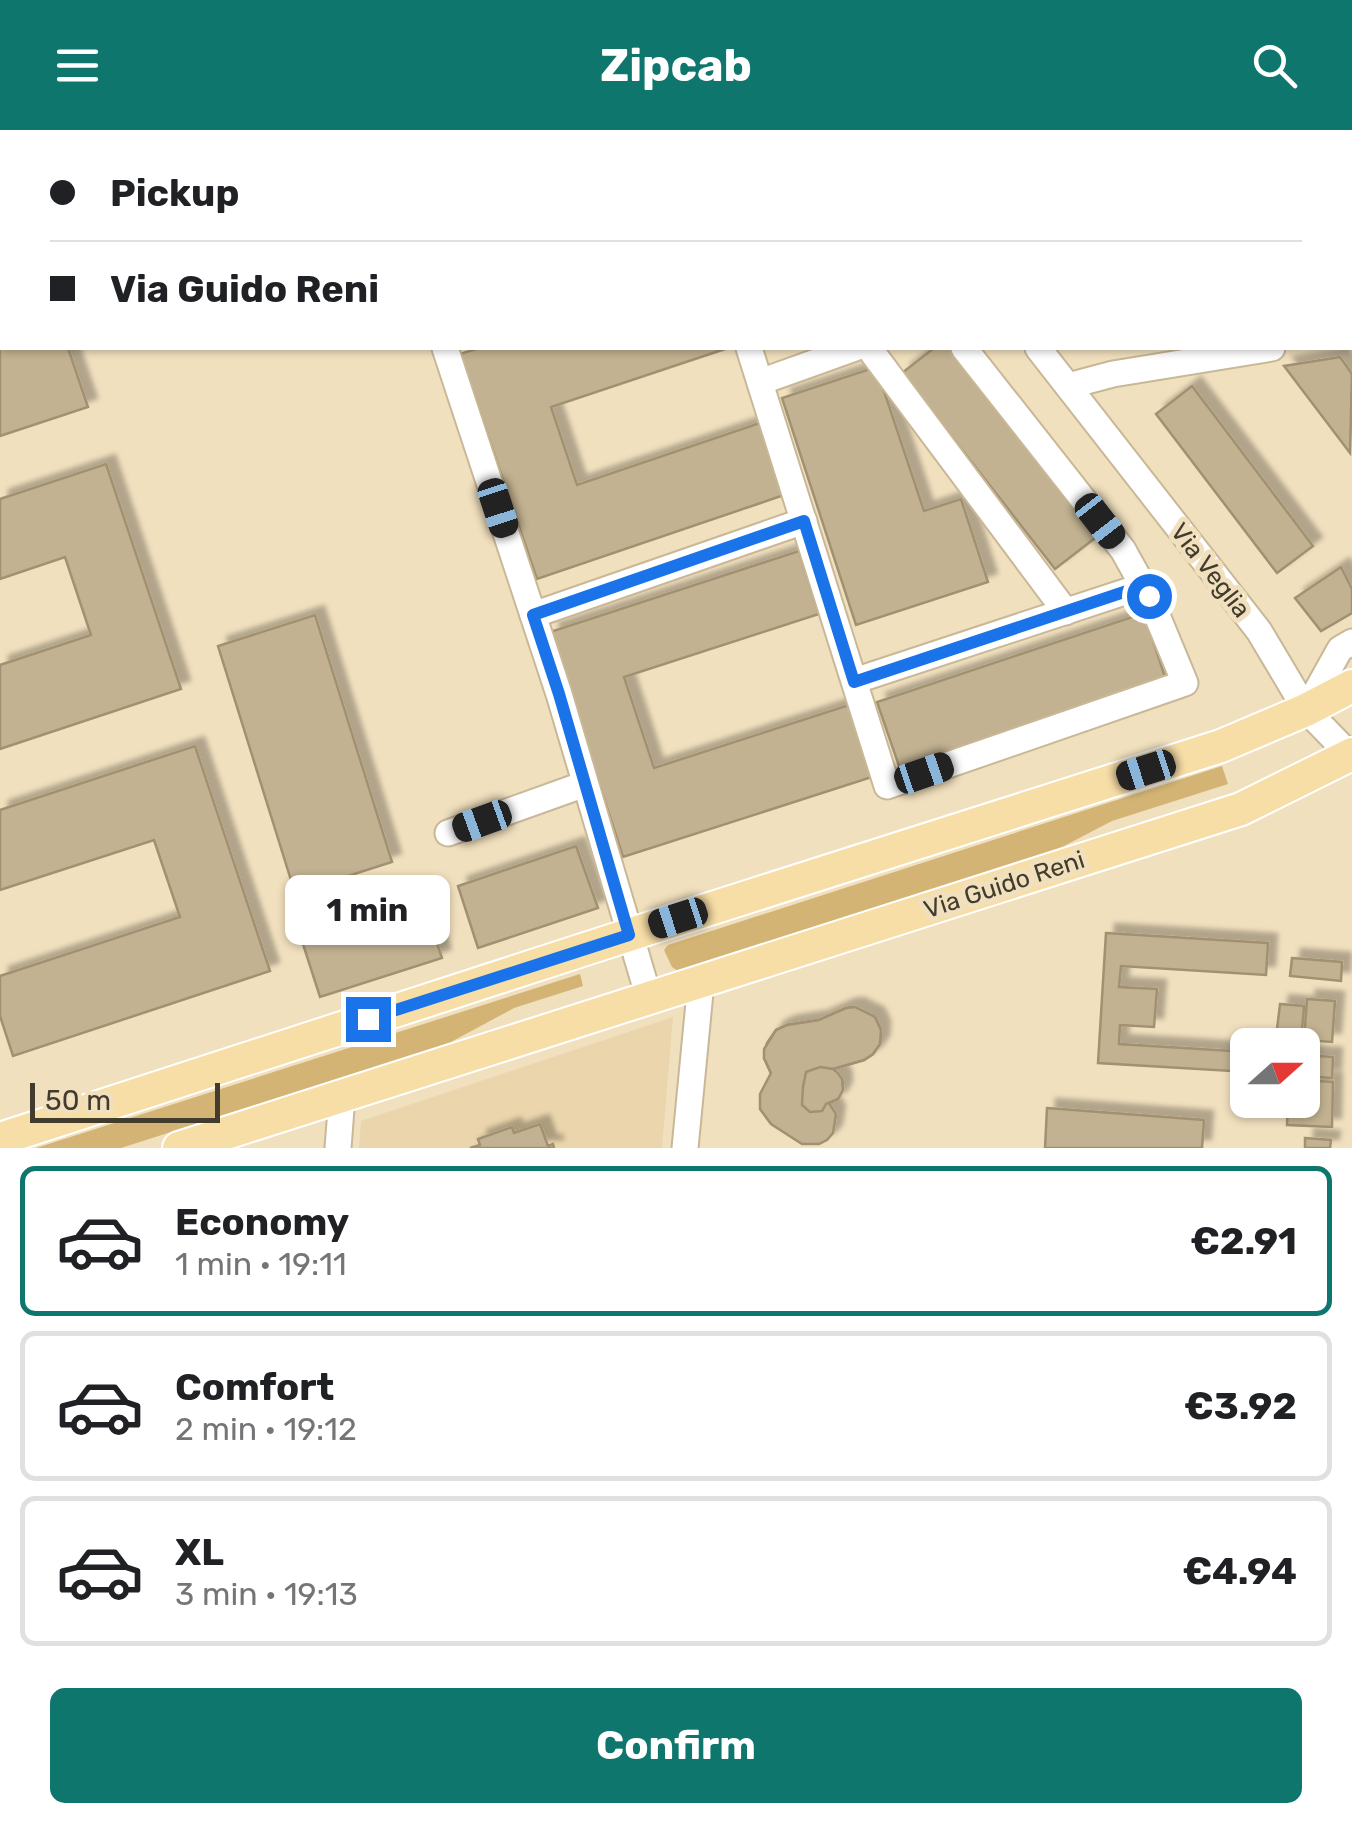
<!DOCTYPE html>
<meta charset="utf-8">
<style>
body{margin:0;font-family:Rubik,sans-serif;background:#f6f6f6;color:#202124;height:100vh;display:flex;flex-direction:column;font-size:38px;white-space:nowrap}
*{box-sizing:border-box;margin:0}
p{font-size:32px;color:#757577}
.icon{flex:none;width:55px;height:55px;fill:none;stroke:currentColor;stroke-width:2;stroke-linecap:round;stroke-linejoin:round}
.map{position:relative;height:1018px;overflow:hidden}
.drawer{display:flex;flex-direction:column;background:#fff;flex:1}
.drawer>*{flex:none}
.guide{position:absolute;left:0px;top:0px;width:1352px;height:220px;box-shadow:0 2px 8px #0004;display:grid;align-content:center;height:220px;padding:0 50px;background:#fff}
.needle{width:65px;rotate:69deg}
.controls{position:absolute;left:1230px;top:898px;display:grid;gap:20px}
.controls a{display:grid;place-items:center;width:90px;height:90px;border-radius:15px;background:#fff;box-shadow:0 2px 8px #0004;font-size:50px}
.scale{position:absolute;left:30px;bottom:25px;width:190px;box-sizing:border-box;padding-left:10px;border:5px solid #423c2e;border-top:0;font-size:28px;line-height:35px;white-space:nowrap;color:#423c2e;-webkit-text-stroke:8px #f1e0be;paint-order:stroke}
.end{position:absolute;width:45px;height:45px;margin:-22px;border:12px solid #1a73e8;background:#fff;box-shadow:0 0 0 5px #fff}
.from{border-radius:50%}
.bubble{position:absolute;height:70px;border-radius:15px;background:#fff;box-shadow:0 2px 8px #0004;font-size:32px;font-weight:700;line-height:70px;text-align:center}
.car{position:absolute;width:30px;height:60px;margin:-30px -15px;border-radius:12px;box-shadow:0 0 8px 2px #0007;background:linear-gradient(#222 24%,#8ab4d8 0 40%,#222 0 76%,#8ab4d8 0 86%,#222 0)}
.guide b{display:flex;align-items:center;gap:35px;height:95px;font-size:38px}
.guide b+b{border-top:2px solid #e0e0e0}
.guide i{width:25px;height:25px;background:#202124}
ul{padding:18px 0 0;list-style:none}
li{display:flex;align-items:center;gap:30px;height:150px;margin:0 20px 15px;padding:0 30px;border:5px solid #e0e0e0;border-radius:15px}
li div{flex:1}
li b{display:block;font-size:38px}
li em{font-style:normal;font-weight:700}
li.active{border-color:#0f766e}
li>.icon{width:90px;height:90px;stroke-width:1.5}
.action{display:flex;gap:20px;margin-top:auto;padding:20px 50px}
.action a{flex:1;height:115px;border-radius:15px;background:#0f766e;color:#fff;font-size:40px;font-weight:700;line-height:115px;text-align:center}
header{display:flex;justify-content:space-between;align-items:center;height:130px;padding:0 50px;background:#0f766e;color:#fff;font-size:45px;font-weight:700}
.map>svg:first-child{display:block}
</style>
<header><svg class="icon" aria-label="menu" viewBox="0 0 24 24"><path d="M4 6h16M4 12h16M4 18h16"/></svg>Zipcab<svg class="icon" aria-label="search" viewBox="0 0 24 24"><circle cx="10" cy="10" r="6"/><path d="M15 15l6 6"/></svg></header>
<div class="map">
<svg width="1352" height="1018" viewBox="0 0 1352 1018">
<defs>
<filter id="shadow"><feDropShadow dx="9" dy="-9" stdDeviation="2.5" flood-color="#0004"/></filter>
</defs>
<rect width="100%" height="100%" fill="#f1e0be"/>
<!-- built -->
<path fill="#ead5ac" d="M673 887 662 1018H359L361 991Z"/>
<!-- green -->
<g fill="#d3b475">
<path d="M1222 636 1228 654 1112 691 1062 717 678 841 672 837 664 820 668 815Z"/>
<path d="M580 844 583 856 514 878 451 912 121 1018H36Z"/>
</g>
<!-- building -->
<g fill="#c2b291" stroke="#a19171" stroke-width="2.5" filter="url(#shadow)">
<path d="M52 0H268L260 2H53Z"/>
<path d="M392 0H464V2H393Z"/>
<path d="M0 56H2V218H68L88 277 0 306Z"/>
<path d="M479 218H728L551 277 577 355 766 291 790 363 537 449 460 224Z"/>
<path d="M934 218H953L1099 405 1055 439 902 243Z"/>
<path d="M1340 227 1352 244 1350 323 1284 236Z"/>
<path d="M876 237 924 381 961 369 988 452 856 495 782 268Z"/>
<path d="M1192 256 1313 416 1277 443 1156 284Z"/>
<path d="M106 334 181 559 0 619V535L91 505 65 427 0 449V369Z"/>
<path d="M799 421 819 484 624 547 654 638 849 575 872 647 623 727 550 502Z"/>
<path d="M1341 437 1352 459V483L1321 501 1295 468Z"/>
<path d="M1144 483 1167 553 901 642 877 572Z"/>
<path d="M315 485 392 732 295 763 218 516Z"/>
<path d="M195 616 270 841 13 926 0 886V846L180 787 154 710 0 760V680Z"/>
<path d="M576 716 598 778 478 818 458 756Z"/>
<path d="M423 772 442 828 320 867 302 811Z"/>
<path d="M1106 803 1268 813 1266 845 1121 836 1119 857 1157 859 1154 897 1120 895 1119 914 1248 922V942L1098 933Z"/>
<path d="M1292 828 1342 832 1341 851 1290 846Z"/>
<path d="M1307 869 1335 871 1332 912 1304 910Z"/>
<path d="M1280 874 1304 876 1302 901 1277 899Z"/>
<path d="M855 877 875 887 881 900 880 914 873 924 864 930 833 939 820 937 806 942 803 957 802 975 798 960 774 950 764 928 767 913 776 900 787 895 819 890 846 878Z"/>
<path d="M855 877 875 887 881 900 880 914 873 924 864 930 833 939 842 949 843 956 838 969 829 973 836 984 833 1003 827 1010 819 1014H802L771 994 760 979V964L771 943 764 928V919L776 900 787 895 819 890 846 878Z"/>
<path d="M1302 925 1333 927 1332 948 1302 946Z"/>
<path d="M820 937 833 939 838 943 842 949 843 960 838 969 826 974 822 981 810 982 802 975 803 957 806 942Z"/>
<path d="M1302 950 1333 952 1332 997 1287 995 1288 970H1302Z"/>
<path d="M1047 978 1204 990 1202 1018H1045Z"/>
<path d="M540 994 548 1016 553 1014 554 1018H470L480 1015 478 1009 512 997 514 1003Z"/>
<path d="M1305 1008 1331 1010 1330 1018H1305Z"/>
</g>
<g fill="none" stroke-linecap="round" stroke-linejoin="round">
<defs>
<g id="minor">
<path d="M369 0 370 2"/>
<path d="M678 0 679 2"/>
<path d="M795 0 797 2"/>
<path d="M867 0 869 2"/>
<path d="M1350 204H1352"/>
<path d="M445 218 559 564 649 868"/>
<path d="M749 218 887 656 1185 553 1149 466 1143 456 854 551"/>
<path d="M869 218 1066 482"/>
<path d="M964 218 1123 420 1143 456"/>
<path d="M1038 218 1259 501 1306 580 1352 627"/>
<path d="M760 252 855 218"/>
<path d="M1068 256 1113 244 1272 218"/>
<path d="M533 485 804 391"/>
<path d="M1306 580 1340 519 1352 512"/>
<path d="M448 703 585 654"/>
<path d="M338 1018 342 966"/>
<path d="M685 1018 701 852"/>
</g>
<g id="major">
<path d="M0 1009 678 789 1221 616 1306 580 1352 556"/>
<path d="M179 1018 1241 679 1352 624"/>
</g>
</defs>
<!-- minor casing -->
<use href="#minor" stroke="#c9b897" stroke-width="29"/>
<!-- major casing -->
<use href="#major" stroke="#fff" stroke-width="36"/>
<!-- minor -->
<use href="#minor" stroke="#fff" stroke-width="25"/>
<!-- major -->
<use href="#major" stroke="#f7dda6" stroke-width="32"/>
</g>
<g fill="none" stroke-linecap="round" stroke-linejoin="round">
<!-- route -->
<path stroke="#1a73e8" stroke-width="12" d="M368 889 629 805 559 564 533 485 804 391 854 552 1142 456 1149 466"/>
</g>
<g text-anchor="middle" stroke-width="10" stroke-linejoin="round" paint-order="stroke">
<!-- street labels -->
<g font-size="25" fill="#423c2e" stroke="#f1e0be">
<text transform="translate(1211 440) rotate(52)" y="9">Via Veglia</text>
<text transform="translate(1004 754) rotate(-18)" y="9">Via Guido Reni</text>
</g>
</g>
</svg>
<div class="controls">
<a><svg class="needle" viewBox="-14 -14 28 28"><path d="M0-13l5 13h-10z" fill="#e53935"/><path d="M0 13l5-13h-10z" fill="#757577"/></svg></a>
</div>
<div class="scale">50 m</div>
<i class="end from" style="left:1149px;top:466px"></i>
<i class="end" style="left:368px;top:889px"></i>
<div class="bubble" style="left:285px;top:745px;width:165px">1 min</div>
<i class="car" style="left:498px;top:378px;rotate:162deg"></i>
<i class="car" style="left:1100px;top:391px;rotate:142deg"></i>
<i class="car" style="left:1146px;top:640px;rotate:252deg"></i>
<i class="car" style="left:924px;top:643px;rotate:71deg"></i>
<i class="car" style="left:482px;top:691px;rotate:250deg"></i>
<i class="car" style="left:678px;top:788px;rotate:252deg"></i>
<div class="guide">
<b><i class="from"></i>Pickup</b>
<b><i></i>Via Guido Reni</b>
</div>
</div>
<section class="drawer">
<ul>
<li class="active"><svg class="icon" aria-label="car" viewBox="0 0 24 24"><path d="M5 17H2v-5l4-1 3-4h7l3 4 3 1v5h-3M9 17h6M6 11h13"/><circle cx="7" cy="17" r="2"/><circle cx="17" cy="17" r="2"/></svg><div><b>Economy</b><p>1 min · 19:11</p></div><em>€2.91</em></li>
<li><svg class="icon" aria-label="car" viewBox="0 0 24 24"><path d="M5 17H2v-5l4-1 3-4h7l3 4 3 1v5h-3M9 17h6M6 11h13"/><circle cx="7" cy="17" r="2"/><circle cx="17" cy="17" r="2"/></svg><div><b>Comfort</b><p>2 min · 19:12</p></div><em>€3.92</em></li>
<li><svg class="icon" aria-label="car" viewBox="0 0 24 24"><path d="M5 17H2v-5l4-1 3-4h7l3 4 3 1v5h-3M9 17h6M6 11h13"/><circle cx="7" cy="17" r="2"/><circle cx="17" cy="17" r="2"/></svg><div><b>XL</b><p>3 min · 19:13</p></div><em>€4.94</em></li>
</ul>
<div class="action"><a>Confirm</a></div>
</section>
